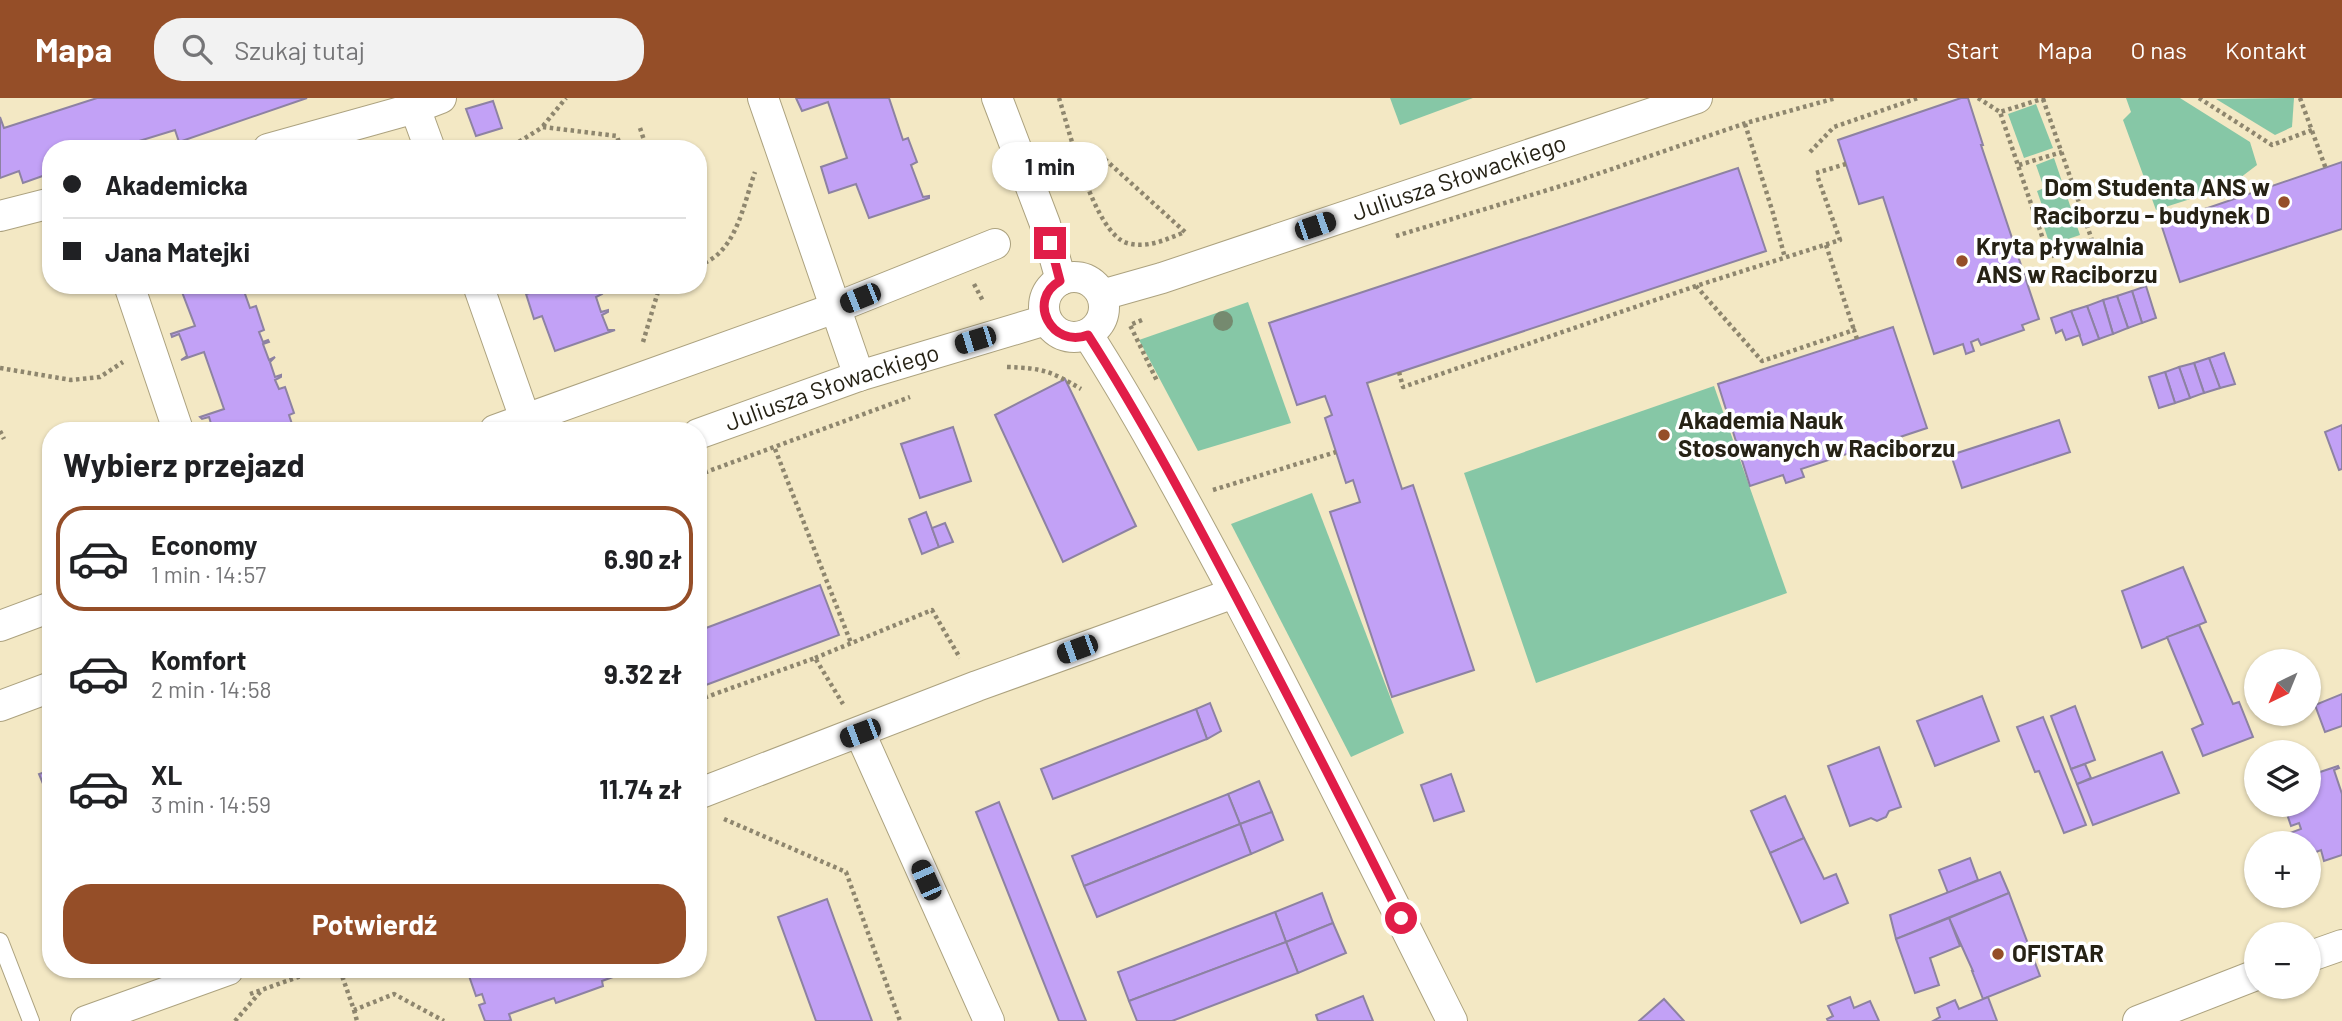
<!DOCTYPE html>
<html lang="pl">
<meta charset="utf-8">
<style>
body{margin:0;font-family:Barlow,sans-serif;background:#f2f2f2;color:#202124;height:100vh;display:flex;flex-direction:column;font-size:26px;white-space:nowrap}
*{box-sizing:border-box;margin:0}
p{font-size:23px;color:#757577}
.icon{flex:none;width:38px;height:38px;fill:none;stroke:currentColor;stroke-width:2;stroke-linecap:round;stroke-linejoin:round}
.map{position:relative;flex:1;overflow:hidden}
.details{position:absolute;left:42px;top:324px;width:665px;height:556px;display:flex;flex-direction:column;background:#fff;border-radius:28px;box-shadow:0 2px 5px #0004}
.details>*{flex:none}
.guide{position:absolute;left:42px;top:42px;width:665px;height:154px;border-radius:28px;box-shadow:0 2px 5px #0004;display:grid;align-content:center;height:154px;padding:0 21px;background:#fff}
.needle{width:46px;rotate:223deg}
.tools{position:absolute;left:2244px;top:551px;display:grid;gap:14px}
.tools a{display:grid;place-items:center;width:77px;height:77px;border-radius:50%;background:#fff;box-shadow:0 2px 5px #0004;font-size:35px}
.end{position:absolute;width:32px;height:32px;margin:-16px;border:9px solid #e11d48;background:#fff;box-shadow:0 0 0 4px #fff}
.from{border-radius:50%}
.bubble{position:absolute;height:49px;border-radius:24px;background:#fff;box-shadow:0 2px 5px #0004;font-size:23px;font-weight:700;line-height:49px;text-align:center}
.car{position:absolute;width:21px;height:42px;margin:-21px -10px;border-radius:9px;box-shadow:0 0 5px 2px #0007;background:linear-gradient(#222 24%,#8ab4d8 0 40%,#222 0 76%,#8ab4d8 0 86%,#222 0)}
.guide b{display:flex;align-items:center;gap:24px;height:66px;font-size:26px}
.guide b+b{border-top:2px solid #e0e0e0}
.guide i{width:18px;height:18px;background:#202124}
ul{padding:0;list-style:none}
li{display:flex;align-items:center;gap:21px;height:105px;margin:0 14px 10px;padding:0 7px;border:4px solid transparent;border-radius:28px}
li div{flex:1}
li b{display:block;font-size:26px}
li em{font-style:normal;font-weight:700}
li.selected{border-color:#954e28}
li>.icon{width:63px;height:63px;stroke-width:1.5}
h2{padding:0 21px;font-size:32px;line-height:84px}
.cta{display:flex;gap:14px;margin-top:auto;padding:14px 21px}
.cta a{flex:1;height:80px;border-radius:28px;background:#954e28;color:#fff;font-size:28px;font-weight:700;line-height:80px;text-align:center}
header{display:flex;align-items:center;gap:42px;box-sizing:border-box;height:98px;padding:0 35px;background:#954e28;color:#fff}
header strong{font-size:33px}
nav{display:flex;gap:38px;margin-inline-start:auto;font-size:24px}
.search{width:490px;height:63px;background:#f2f2f2;display:flex;align-items:center;gap:18px;box-sizing:border-box;padding:0 24px;border-radius:28px;color:#757577;font-size:26px}
.map>svg:first-child{display:block}
</style>
<header>
<strong>Mapa</strong>
<div class="search"><svg class="icon" aria-label="search" viewBox="0 0 24 24"><circle cx="10" cy="10" r="6"/><path d="M15 15l6 6"/></svg>Szukaj tutaj</div>
<nav><a>Start</a><a>Mapa</a><a>O nas</a><a>Kontakt</a></nav>
</header>
<div class="map">
<svg width="2342" height="923" viewBox="0 0 2342 923">
<rect width="100%" height="100%" fill="#f3e8c4"/>
<!-- green -->
<g fill="#86c7a6">
<path d="M1390 0H1473L1400 27Z"/>
<path d="M2126 0H2180L2250 44 2257 67 2228 89 2156 112 2123 22 2131 14Z"/>
<path d="M2294 0 2292 29 2275 37 2216 1Z"/>
<path d="M2036 6 2053 50 2024 60 2008 16Z"/>
<path d="M2054 60 2080 137 2050 147 2041 120 2046 119 2037 93 2044 90 2036 67Z"/>
<path d="M1248 204 1291 325 1198 353 1139 242Z"/>
<path d="M1714 288 1787 495 1536 585 1464 375Z"/>
<path d="M1312 395 1404 635 1351 659 1231 426Z"/>
</g>
<!-- building -->
<g fill="#c2a1f6" stroke="#8d82a2" stroke-width="2">
<path d="M97 0H307L179 44 175 32 113 51H51V75L23 85 19 73 0 80V19L4 30Z"/>
<path d="M796 0H889L903 42 908 40 917 64 911 67 923 99 929 98V100L869 120 856 86 829 95 821 69 847 60 828 4 802 13Z"/>
<path d="M1961 0H1968L1983 47H1981L2039 221 2022 227 2024 232 1981 247 1978 241 1971 244 1974 253 1966 256 1963 246 1934 256 1883 99 1859 106 1838 42Z"/>
<path d="M493 3 502 30 476 38 466 11Z"/>
<path d="M2342 64V131L2180 184 2161 126Z"/>
<path d="M1738 70 1766 153 1367 285 1402 391 1413 387 1474 572 1392 599 1330 414 1360 404 1353 382 1346 385 1336 354 1325 320 1332 317 1325 298 1297 307 1269 225Z"/>
<path d="M199 187H247L250 189 251 192 244 193 250 210 256 208 264 232 259 234 263 244 268 242 269 244 263 246 269 262 275 259 270 264 275 279 281 277V279L275 282 279 291 285 289 294 315 289 317 294 332 299 329 300 332H213L209 319 202 321 200 319 224 311 204 254 181 262 187 258 183 246 179 236 172 239 171 236 195 228 182 194Z"/>
<path d="M531 187H599L602 196 596 199 601 214 608 212V214L602 217 608 232H615L555 253 542 218 534 221 526 196 533 194Z"/>
<path d="M2146 188 2156 220 2142 225 2132 193Z"/>
<path d="M2132 193 2142 225 2128 230 2117 198Z"/>
<path d="M2117 198 2128 230 2113 236 2103 202Z"/>
<path d="M2103 202 2113 236 2099 241 2087 208Z"/>
<path d="M2087 208 2099 241 2083 247 2071 213Z"/>
<path d="M2071 213 2080 237 2066 242 2062 232 2056 235 2051 220Z"/>
<path d="M1893 229 1927 330 1894 341 1896 349 1880 355 1877 346 1801 371 1804 379 1786 385 1783 377 1750 388 1718 286Z"/>
<path d="M2224 255 2235 286 2220 290 2209 260Z"/>
<path d="M2209 260 2220 290 2204 295 2194 265Z"/>
<path d="M2194 265 2204 295 2190 300 2179 269Z"/>
<path d="M2179 269 2190 300 2175 305 2165 274Z"/>
<path d="M2165 274 2175 305 2159 310 2149 279Z"/>
<path d="M1065 281 1136 428 1063 464 995 317Z"/>
<path d="M2059 322 2070 354 1962 390 1951 357Z"/>
<path d="M2342 327V371L2339 372 2325 334Z"/>
<path d="M953 329 971 383 920 400 901 346Z"/>
<path d="M926 414 939 449 922 456 909 421Z"/>
<path d="M945 425 953 444 939 449 932 430Z"/>
<path d="M2183 469 2206 524 2142 550 2122 493Z"/>
<path d="M820 487 839 537 698 590V533Z"/>
<path d="M2199 527 2233 606 2239 604 2253 639 2203 658 2192 631 2203 626 2167 539Z"/>
<path d="M2342 596V628L2325 634 2315 607Z"/>
<path d="M1982 598 1999 643 1935 668 1917 623Z"/>
<path d="M1210 605 1221 633 1207 641 1196 611Z"/>
<path d="M2075 608 2095 662 2071 671 2051 618Z"/>
<path d="M1196 611 1207 641 1053 701 1041 671Z"/>
<path d="M2043 619 2086 727 2064 735 2039 673 2035 674 2017 629Z"/>
<path d="M1879 649 1901 709 1889 713 1886 719 1877 723 1871 720 1850 728 1828 668Z"/>
<path d="M2162 654 2179 695 2093 727 2077 686Z"/>
<path d="M2085 666 2091 680 2077 686 2071 671Z"/>
<path d="M2338 668 2339 670 2334 672 2342 696V757L2324 763 2321 752 2311 756 2312 762 2308 764V746H2272L2271 742 2301 731 2299 725 2291 728 2284 707H2308V678Z"/>
<path d="M51 672V705L39 676Z"/>
<path d="M1451 676 1464 713 1434 723 1421 687Z"/>
<path d="M1259 683 1272 714 1240 726 1228 696Z"/>
<path d="M1228 696 1240 726 1084 788 1072 758Z"/>
<path d="M1785 698 1804 740 1770 755 1751 713Z"/>
<path d="M999 704 1086 923H1059L976 714Z"/>
<path d="M1272 714 1283 742 1251 756 1240 726Z"/>
<path d="M1240 726 1251 756 1097 819 1084 788Z"/>
<path d="M1804 740 1824 781 1836 776 1848 805 1801 825 1770 755Z"/>
<path d="M1970 760 1978 782 1948 795 1939 772Z"/>
<path d="M2000 774 2009 795 1896 841 1890 817Z"/>
<path d="M1322 795 1333 825 1286 844 1275 814Z"/>
<path d="M2009 795 2040 878 1983 901 1972 873H1973L1949 820Z"/>
<path d="M827 801 836 826 872 923H816L778 819Z"/>
<path d="M1275 814 1286 844 1129 903 1118 874Z"/>
<path d="M1949 820 1960 848 1930 860 1939 887 1915 895 1896 841Z"/>
<path d="M1333 825 1346 855 1298 875 1286 844Z"/>
<path d="M1286 844 1298 875 1172 923H1137L1129 903Z"/>
<path d="M476 872H632L602 883 603 888 556 905 554 900 509 916 511 922 508 923H485L479 907 485 905 482 896 476 898 468 875Z"/>
<path d="M1363 898 1373 923H1318L1316 917Z"/>
<path d="M1850 899 1854 910 1870 903 1879 923H1828L1827 921 1833 918 1828 908Z"/>
<path d="M1988 899 1997 923H1933L1940 919 1937 910 1955 902 1959 911Z"/>
<path d="M1664 901 1684 923H1639Z"/>
</g>
<g fill="none" stroke-linecap="round" stroke-linejoin="round">
<defs>
<path id="service" d="M0 843 31 923"/>
<g id="minor">
<path d="M763 0 859 278"/>
<path d="M997 0 1045 126 1061 182"/>
<path d="M415 10 430 51"/>
<path d="M268 51 415 10 441 0"/>
<path d="M0 118 51 105"/>
<circle cx="1074" cy="209" r="30"/>
<path d="M129 187 178 332"/>
<path d="M478 187 529 332"/>
<path id="s1" d="M1102 197 1162 180 1697 0"/>
<path d="M1088 237C1141 320 1187 407 1234 494 1309 636 1380 779 1452 923"/>
<path d="M495 332 835 210 995 146"/>
<path id="s2" d="M698 336 859 278 1046 222"/>
<path d="M0 528 51 509"/>
<path d="M0 608 51 589"/>
<path d="M860 635 989 923"/>
<path d="M698 696 977 588 1234 495"/>
<path d="M2308 859 2342 847"/>
<path d="M86 923 228 872"/>
<path d="M2138 923 2256 877"/>
</g>
</defs>
<!-- service casing -->
<use href="#service" stroke="#aca27f" stroke-width="18"/>
<!-- minor casing -->
<use href="#minor" stroke="#aca27f" stroke-width="32"/>
<!-- path -->
<g stroke="#8e866e" stroke-width="4.5" stroke-dasharray="3.5 3.5" stroke-linecap="butt">
<path d="M1059 0C1069 32 1094 135 1127 145 1147 151 1167 141 1185 134L1098 55 1075 51"/>
<path d="M1978 0 2000 14"/>
<path d="M2045 0 2000 14 2049 159 2113 139"/>
<path d="M2199 0 2272 47 2312 32"/>
<path d="M2300 0 2326 71"/>
<path d="M2043 1 2093 145"/>
<path d="M1745 26 1773 115 1785 160"/>
<path d="M543 28 566 0"/>
<path d="M640 30 647 51"/>
<path d="M507 51 543 29 617 38 621 51"/>
<path d="M1810 54 1834 29 1918 0"/>
<path d="M2019 67 2062 54"/>
<path d="M1816 75 1846 66"/>
<path d="M1396 138 1574 84 1746 25 1836 0"/>
<path d="M1826 147 1854 232"/>
<path d="M698 167C736 157 743 107 755 74"/>
<path d="M974 186 983 203"/>
<path d="M1696 188 1762 263 1854 232 1857 241"/>
<path d="M1142 222 1130 227 1157 283"/>
<path d="M643 244 660 187"/>
<path d="M1007 269C1042 270 1051 273 1081 291"/>
<path d="M0 270 71 282 100 279 123 264"/>
<path d="M1399 274 1403 289 1696 188 1840 142 1818 80"/>
<path d="M0 333 4 341"/>
<path d="M775 351 851 545"/>
<path d="M698 377 910 299"/>
<path d="M1213 392 1336 354"/>
<path d="M815 560 932 512 960 560"/>
<path d="M698 602 815 560 843 606"/>
<path d="M724 721 846 774 900 923"/>
<path d="M340 872 354 912 394 896 444 923"/>
<path d="M250 896 318 872"/>
<path d="M354 912 357 923"/>
<path d="M235 923 262 892"/>
</g>
<!-- service -->
<use href="#service" stroke="#fff" stroke-width="16"/>
<!-- minor -->
<use href="#minor" stroke="#fff" stroke-width="30"/>
</g>
<!-- trees -->
<circle fill="#758a6f" cx="1223" cy="223" r="10"/>
<g fill="none" stroke-linecap="round" stroke-linejoin="round">
<!-- route -->
<path stroke="#e11d48" stroke-width="9" d="M1050 145 1060 183C1026 202 1052 251 1088 237 1142 321 1189 410 1236 499 1292 605 1347 712 1401 820"/>
</g>
<!-- markers -->
<g fill="#954e28" stroke="#fff" stroke-width="2.5">
<circle cx="2284" cy="104" r="7"/>
<circle cx="1962" cy="163" r="7"/>
<circle cx="1664" cy="337" r="7"/>
<circle cx="1998" cy="856" r="7"/>
</g>
<g text-anchor="middle" stroke-width="7" stroke-linejoin="round" paint-order="stroke">
<!-- street labels -->
<g font-size="24" fill="#262215" stroke="#fff">
<text dy="8" stroke="none"><textPath href="#s1" startOffset="376">Juliusza Słowackiego</textPath></text>
<text dy="8" stroke="none"><textPath href="#s2" startOffset="142">Juliusza Słowackiego</textPath></text>
</g>
<!-- poi labels -->
<g font-size="24" font-weight="bold" fill="#262215" stroke="#fff" text-anchor="start">
<text x="2270" y="98" text-anchor="end">Dom Studenta ANS w<tspan x="2270" dy="28">Raciborzu - budynek D</tspan></text>
<text x="1976" y="157">Kryta pływalnia<tspan x="1976" dy="28">ANS w Raciborzu</tspan></text>
<text x="1678" y="331">Akademia Nauk<tspan x="1678" dy="28">Stosowanych w Raciborzu</tspan></text>
<text x="2012" y="864">OFISTAR</text>
</g>
</g>
</svg>
<div class="tools">
<a><svg class="needle" viewBox="-14 -14 28 28"><path d="M0-13l5 13h-10z" fill="#e53935"/><path d="M0 13l5-13h-10z" fill="#757577"/></svg></a>
<a><svg class="icon" aria-label="layers" viewBox="0 0 24 24"><path d="M12 4l9 5-9 5-9-5zM3 14l9 5 9-5"/></svg></a>
<a>+</a>
<a>−</a>
</div>
<i class="end from" style="left:1401px;top:820px"></i>
<i class="end" style="left:1050px;top:145px"></i>
<div class="bubble" style="left:992px;top:44px;width:116px">1 min</div>
<i class="car" style="left:1315px;top:128px;rotate:71deg"></i>
<i class="car" style="left:860px;top:200px;rotate:248deg"></i>
<i class="car" style="left:975px;top:242px;rotate:253deg"></i>
<i class="car" style="left:1077px;top:551px;rotate:250deg"></i>
<i class="car" style="left:860px;top:635px;rotate:249deg"></i>
<i class="car" style="left:926px;top:782px;rotate:336deg"></i>
<div class="guide">
<b><i class="from"></i>Akademicka</b>
<b><i></i>Jana Matejki</b>
</div>
<section class="details">
<h2>Wybierz przejazd</h2>
<ul>
<li class="selected"><svg class="icon" aria-label="car" viewBox="0 0 24 24"><path d="M5 17H2v-5l4-1 3-4h7l3 4 3 1v5h-3M9 17h6M6 11h13"/><circle cx="7" cy="17" r="2"/><circle cx="17" cy="17" r="2"/></svg><div><b>Economy</b><p>1 min · 14:57</p></div><em>6.90 zł</em></li>
<li><svg class="icon" aria-label="car" viewBox="0 0 24 24"><path d="M5 17H2v-5l4-1 3-4h7l3 4 3 1v5h-3M9 17h6M6 11h13"/><circle cx="7" cy="17" r="2"/><circle cx="17" cy="17" r="2"/></svg><div><b>Komfort</b><p>2 min · 14:58</p></div><em>9.32 zł</em></li>
<li><svg class="icon" aria-label="car" viewBox="0 0 24 24"><path d="M5 17H2v-5l4-1 3-4h7l3 4 3 1v5h-3M9 17h6M6 11h13"/><circle cx="7" cy="17" r="2"/><circle cx="17" cy="17" r="2"/></svg><div><b>XL</b><p>3 min · 14:59</p></div><em>11.74 zł</em></li>
</ul>
<div class="cta"><a>Potwierdź</a></div>
</section>
</div>
